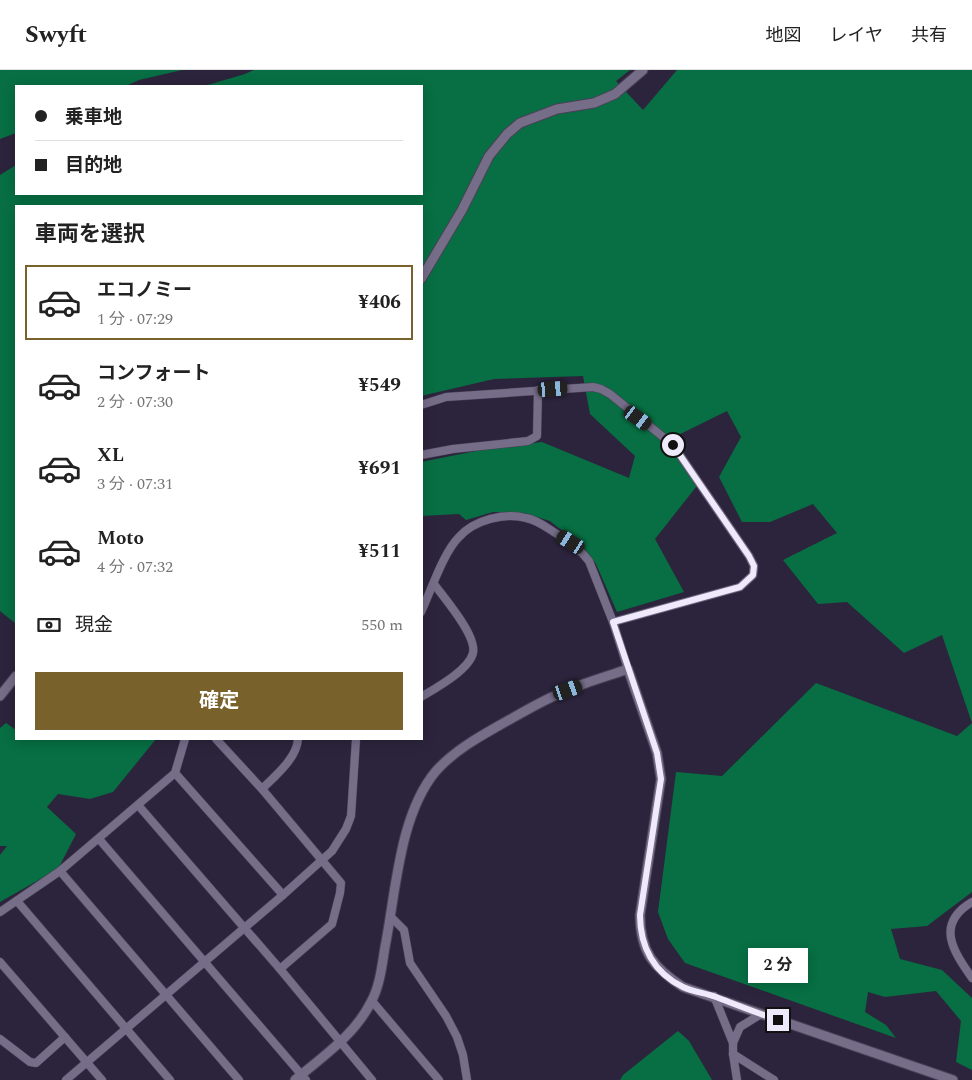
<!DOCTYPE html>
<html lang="ja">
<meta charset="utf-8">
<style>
body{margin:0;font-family:Spectral,"Noto Sans JP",serif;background:#f6f6f6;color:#222;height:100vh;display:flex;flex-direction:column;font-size:19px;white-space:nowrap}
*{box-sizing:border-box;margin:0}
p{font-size:16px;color:#767676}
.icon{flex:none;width:28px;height:28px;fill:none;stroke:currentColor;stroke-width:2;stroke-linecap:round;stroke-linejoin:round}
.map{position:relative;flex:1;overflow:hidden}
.panel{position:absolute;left:15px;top:135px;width:408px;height:535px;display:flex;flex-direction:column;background:#fff;border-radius:0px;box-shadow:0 2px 12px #0003}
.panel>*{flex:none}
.hud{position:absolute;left:15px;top:15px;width:408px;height:110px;border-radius:0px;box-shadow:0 2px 12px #0003;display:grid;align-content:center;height:110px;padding:0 20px;background:#fff}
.end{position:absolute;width:22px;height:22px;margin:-11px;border:6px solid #efeafb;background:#111;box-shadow:0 0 0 2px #111}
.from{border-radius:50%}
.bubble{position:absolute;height:35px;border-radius:0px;background:#fff;box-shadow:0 2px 12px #0003;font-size:16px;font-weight:700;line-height:35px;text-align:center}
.car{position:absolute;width:15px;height:30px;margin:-15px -8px;border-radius:6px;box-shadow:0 0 4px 1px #0007;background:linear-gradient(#222 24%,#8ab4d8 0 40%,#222 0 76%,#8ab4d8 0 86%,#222 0)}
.hud b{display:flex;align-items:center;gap:18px;height:48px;font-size:19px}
.hud b+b{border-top:1px solid #e0e0e0}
.hud i{width:12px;height:12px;background:#222}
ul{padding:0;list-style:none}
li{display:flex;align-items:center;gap:15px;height:75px;margin:0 10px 8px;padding:0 10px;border:2px solid transparent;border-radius:0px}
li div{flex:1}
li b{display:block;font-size:19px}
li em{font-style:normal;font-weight:700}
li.selected{border-color:#78612a}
li>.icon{width:45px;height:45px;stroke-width:1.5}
h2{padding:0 20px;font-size:22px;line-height:60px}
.pay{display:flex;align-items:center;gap:12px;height:55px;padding:0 20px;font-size:19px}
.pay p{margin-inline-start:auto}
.action{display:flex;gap:10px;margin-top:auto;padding:10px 20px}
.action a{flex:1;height:58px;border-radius:0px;background:#78612a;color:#fff;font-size:20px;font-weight:700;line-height:58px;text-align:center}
header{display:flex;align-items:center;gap:30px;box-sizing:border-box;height:70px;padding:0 25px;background:#fff;border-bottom:1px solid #e0e0e0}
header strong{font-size:24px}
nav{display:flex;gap:28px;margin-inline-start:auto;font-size:18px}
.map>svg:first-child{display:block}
</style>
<header>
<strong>Swyft</strong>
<nav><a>地図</a><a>レイヤ</a><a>共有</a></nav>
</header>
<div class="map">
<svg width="972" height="1010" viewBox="0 0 972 1010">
<rect width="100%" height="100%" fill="#2c243c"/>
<!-- forest -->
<g fill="#076f43">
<path d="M0 0H182L139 10 126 16H16V63L0 69Z"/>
<path d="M254 0H630L616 11 643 40 677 0H972V822L927 856 891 859 900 889 942 900 972 928V1000L956 992 961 951 936 921 885 927 868 922 865 942 886 955 896 968 685 893 668 869 658 842 676 702 722 706 816 613 957 666 972 653 942 565 904 583 847 532 818 534 783 490 837 463 813 434 770 452H742L719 407 741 367 727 341 668 370 700 412 655 469 684 522 617 542 596 494 585 479 550 451 524 443 493 442 466 450 459 444 421 446V392L486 379 542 372 629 408 635 386 590 344 583 306 494 309 421 326V136H16V550L15 553 0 541V105L16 95V124H421V16H204L245 4Z"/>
<path d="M6 653 16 660V669H156L113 722 90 729 58 724 47 737 76 764 58 799 0 832V785L7 776H0V658Z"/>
<path d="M678 961 689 971 712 1010H620L623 1005Z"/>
</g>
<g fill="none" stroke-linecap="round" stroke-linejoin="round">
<defs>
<g id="minor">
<path d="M421 335 446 327 593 317 601 319 610 324 673 375 749 486 754 496 753 505 740 517 613 552"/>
<path d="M421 385 453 379 528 371 537 366 538 320"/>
<path d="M421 542C431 521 443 483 459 467 474 450 505 442 526 448 538 450 547 458 557 464 569 472 580 479 589 491L613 552 628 599"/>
<path d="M421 627C436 618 469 600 473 583 477 566 445 529 434 514"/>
<path d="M216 669 262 719 341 813 340 823 332 854 280 899"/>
<path d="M175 703 283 825"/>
<path d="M262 719C275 706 297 688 298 669"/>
<path d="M138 735 280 899 372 1010"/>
<path d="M99 769 306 1010"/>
<path d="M60 801 239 1010"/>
<path d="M17 831 170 1010"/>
<path d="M972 832C935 854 953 881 972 908"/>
<path d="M0 842 60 801 175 703 185 669"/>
<path d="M391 847 404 860 410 893 446 946 457 967 463 985 467 1010"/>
<path d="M0 892 102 1010"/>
<path d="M714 926 733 973V984L737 1010"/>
<path d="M372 931 439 1010"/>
<path d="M0 969 30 992 36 993 65 967"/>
<path d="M733 973 740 957 761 944"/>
<path d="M733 984 774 1010"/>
<path d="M66 1010 283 825 332 781 346 759 351 746 356 669"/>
</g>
<g id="tertiary">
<path d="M421 209 462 140 489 86 507 64 520 53 557 39 594 33 615 24 643 0"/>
<path d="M0 626 16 606"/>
<path d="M295 1010C322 987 355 965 371 932 380 916 382 895 385 877 396 822 399 745 436 701 454 681 477 668 500 655 522 643 544 629 568 620 587 612 608 606 628 599L657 683 661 709 640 845C640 882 654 898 683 917L953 1010"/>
</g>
</defs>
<!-- minor casing -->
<use href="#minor" stroke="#494156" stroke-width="9"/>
<!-- tertiary casing -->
<use href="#tertiary" stroke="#494156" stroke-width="11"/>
<!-- minor -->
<use href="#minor" stroke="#766d89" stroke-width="8"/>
<!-- tertiary -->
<use href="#tertiary" stroke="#766d89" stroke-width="9"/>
</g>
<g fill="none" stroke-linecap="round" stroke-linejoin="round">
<!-- route -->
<path stroke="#efeafb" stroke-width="6" d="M673 375 749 486 754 496 753 505 740 517 613 552 657 683 661 709 640 845C640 877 654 903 683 917 693 922 706 923 716 927 737 935 757 943 778 950"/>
</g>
</svg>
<i class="end from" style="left:673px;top:375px"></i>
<i class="end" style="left:778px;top:950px"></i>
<div class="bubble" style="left:748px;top:878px;width:60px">2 分</div>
<i class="car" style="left:553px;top:319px;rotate:86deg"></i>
<i class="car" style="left:638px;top:348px;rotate:126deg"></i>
<i class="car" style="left:571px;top:472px;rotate:302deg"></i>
<i class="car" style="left:568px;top:620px;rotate:71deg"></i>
<div class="hud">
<b><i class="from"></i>乗車地</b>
<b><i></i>目的地</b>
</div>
<section class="panel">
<h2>車両を選択</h2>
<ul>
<li class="selected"><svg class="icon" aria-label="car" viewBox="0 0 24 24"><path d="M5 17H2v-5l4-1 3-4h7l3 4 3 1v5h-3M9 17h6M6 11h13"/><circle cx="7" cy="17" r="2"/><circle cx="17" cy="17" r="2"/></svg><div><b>エコノミー</b><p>1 分 · 07:29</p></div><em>¥406</em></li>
<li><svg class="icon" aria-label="car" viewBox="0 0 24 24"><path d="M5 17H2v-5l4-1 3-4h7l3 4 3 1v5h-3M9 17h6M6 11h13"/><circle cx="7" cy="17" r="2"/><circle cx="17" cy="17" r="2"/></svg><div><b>コンフォート</b><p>2 分 · 07:30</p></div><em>¥549</em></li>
<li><svg class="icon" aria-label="car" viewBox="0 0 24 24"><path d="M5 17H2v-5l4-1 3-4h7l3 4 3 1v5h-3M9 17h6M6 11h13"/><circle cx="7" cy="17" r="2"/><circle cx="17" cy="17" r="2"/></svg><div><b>XL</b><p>3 分 · 07:31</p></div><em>¥691</em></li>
<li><svg class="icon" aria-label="car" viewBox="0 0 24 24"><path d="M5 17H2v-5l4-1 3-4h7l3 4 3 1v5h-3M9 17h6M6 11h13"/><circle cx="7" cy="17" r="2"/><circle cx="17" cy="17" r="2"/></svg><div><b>Moto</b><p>4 分 · 07:32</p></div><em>¥511</em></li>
</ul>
<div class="pay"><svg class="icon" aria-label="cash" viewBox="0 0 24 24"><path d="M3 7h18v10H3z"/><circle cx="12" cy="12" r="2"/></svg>現金<p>550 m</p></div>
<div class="action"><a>確定</a></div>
</section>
</div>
